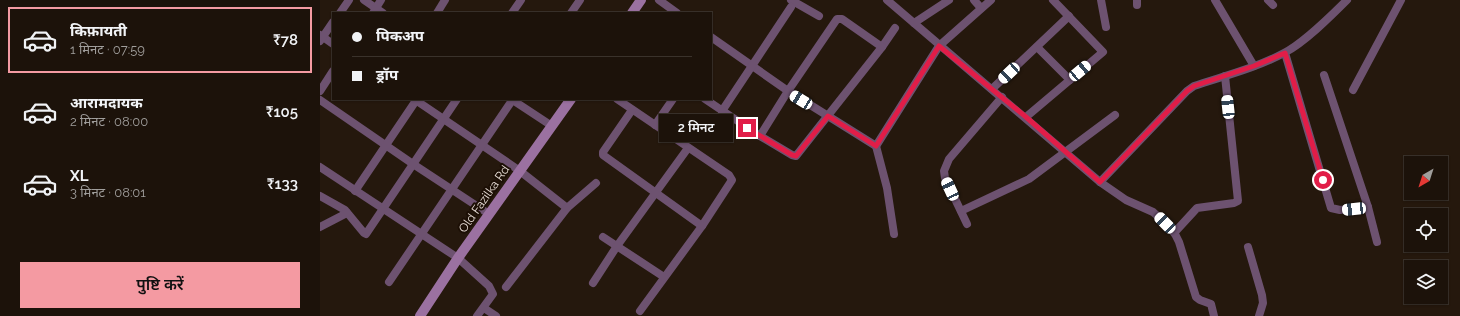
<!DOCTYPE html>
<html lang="hi">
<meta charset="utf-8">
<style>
body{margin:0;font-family:Raleway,"Noto Sans Devanagari",sans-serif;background:#292018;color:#f1f3f6;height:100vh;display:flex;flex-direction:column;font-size:15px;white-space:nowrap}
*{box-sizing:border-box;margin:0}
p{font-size:13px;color:#a09e9c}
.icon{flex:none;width:22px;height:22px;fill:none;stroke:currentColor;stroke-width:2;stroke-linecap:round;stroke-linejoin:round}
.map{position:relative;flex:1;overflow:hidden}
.side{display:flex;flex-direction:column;background:#1c120a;width:320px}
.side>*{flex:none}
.guide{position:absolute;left:12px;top:12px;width:380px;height:88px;border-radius:0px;box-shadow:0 1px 3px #0004,0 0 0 1px #3a322b;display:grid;align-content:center;height:88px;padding:0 20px;background:#1c120a}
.needle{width:26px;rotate:219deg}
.buttons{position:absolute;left:1084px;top:156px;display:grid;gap:8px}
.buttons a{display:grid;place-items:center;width:44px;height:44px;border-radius:0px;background:#1c120a;box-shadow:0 1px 3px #0004,0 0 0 1px #3a322b;font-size:20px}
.end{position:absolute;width:18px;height:18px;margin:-9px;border:5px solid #e11d48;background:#fff;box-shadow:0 0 0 2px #fff}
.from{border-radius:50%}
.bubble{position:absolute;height:28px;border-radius:0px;background:#1c120a;box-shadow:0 1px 3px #0004,0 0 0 1px #3a322b;font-size:13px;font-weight:600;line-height:28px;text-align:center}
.car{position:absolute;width:12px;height:24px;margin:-12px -6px;border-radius:5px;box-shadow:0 0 3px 1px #0007;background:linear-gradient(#fff 24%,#345 0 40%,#fff 0 76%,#345 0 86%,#fff 0)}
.guide b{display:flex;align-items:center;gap:14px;height:38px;font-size:15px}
.guide b+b{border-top:1px solid #3a322b}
.guide i{width:10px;height:10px;background:#f1f3f6}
ul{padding:7px 0 0;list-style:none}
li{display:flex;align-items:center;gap:12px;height:66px;margin:0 8px 6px;padding:0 12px;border:2px solid transparent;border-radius:0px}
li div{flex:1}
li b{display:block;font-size:15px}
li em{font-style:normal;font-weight:600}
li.on{border-color:#f49aa2}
li>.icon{width:36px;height:36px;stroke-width:1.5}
.button{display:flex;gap:8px;margin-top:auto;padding:8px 20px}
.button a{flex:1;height:46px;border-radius:0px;background:#f49aa2;color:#111;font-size:16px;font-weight:600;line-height:46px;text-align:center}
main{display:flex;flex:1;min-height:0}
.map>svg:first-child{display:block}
</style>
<main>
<section class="side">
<ul>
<li class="on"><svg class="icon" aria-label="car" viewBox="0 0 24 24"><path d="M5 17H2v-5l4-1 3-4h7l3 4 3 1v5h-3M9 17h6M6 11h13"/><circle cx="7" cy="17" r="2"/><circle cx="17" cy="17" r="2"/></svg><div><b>किफ़ायती</b><p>1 मिनट · 07:59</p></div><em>₹78</em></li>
<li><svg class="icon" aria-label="car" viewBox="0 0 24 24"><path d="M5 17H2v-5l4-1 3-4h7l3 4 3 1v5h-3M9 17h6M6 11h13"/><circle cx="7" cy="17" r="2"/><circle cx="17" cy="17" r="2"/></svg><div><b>आरामदायक</b><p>2 मिनट · 08:00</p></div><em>₹105</em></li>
<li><svg class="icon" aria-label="car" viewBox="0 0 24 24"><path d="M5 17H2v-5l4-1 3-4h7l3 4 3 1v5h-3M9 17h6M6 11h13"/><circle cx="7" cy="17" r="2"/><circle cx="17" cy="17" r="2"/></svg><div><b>XL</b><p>3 मिनट · 08:01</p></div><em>₹133</em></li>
</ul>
<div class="button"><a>पुष्टि करें</a></div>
</section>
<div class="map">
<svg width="1140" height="316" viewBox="0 0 1140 316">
<rect width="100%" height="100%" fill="#25180d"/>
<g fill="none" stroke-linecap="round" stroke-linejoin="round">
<!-- minor -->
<g stroke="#6d5270" stroke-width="8">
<path d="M44 0 63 13"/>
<path d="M339 0 357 13"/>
<path d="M471 0 499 16"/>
<path d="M567 0 780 182 806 200 833 212 853 230 859 242 876 297 880 300 891 304 894 316"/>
<path d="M654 0 661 8"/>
<path d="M781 0 786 27"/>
<path d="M817 0V5"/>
<path d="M895 0 934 66"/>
<path d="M948 0 953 5"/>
<path d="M20 13 29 0"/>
<path d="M53 13 61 0"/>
<path d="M117 13 125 0"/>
<path d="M192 13 201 0"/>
<path d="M251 13 260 0"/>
<path d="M594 23 629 0"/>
<path d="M0 35 13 44"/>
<path d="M391 37 468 91 556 146 567 188 574 234"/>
<path d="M0 41 13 22"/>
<path d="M717 47 750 80"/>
<path d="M965 53 1011 208 1020 210 1048 207 1004 75"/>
<path d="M672 89 749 16"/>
<path d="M1033 90 1081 0"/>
<path d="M0 91 13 71"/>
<path d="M94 99 200 171 247 208"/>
<path d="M191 99 232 126"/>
<path d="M297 99 409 175 412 180 382 226 320 311"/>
<path d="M385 99 440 136 472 155 476 156 562 47 575 28"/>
<path d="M0 100 93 164 169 214"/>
<path d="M312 110 283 152V155L382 226"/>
<path d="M402 111 471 7"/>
<path d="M706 117 783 52 733 0"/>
<path d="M335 125 353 99"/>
<path d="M440 136 468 91 517 19H522L562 47"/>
<path d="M556 146 619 46 671 0"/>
<path d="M0 167 138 258 169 286 173 294 157 316"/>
<path d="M780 182 867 91 874 86C904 76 936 68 964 53 984 43 1011 16 1027 0"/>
<path d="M35 191 97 99"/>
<path d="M0 196 25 210 44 233 46 234 137 99"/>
<path d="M1048 207 1057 242"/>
<path d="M641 211 709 179 795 115"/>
<path d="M647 224 625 178 624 171 629 159 682 97"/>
<path d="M0 227 27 213"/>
<path d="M854 233 877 208 914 203 918 201 905 76"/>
<path d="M283 237 344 277"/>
<path d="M928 247 942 295 943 303 939 316"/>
<path d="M69 282 193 99"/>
<path d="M273 283 297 246 368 148"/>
<path d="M186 287 247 208 276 183"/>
<path d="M164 308 176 316"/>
</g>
<!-- secondary -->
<g stroke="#9b71a1" stroke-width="10">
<path d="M312 13 321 0"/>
<path d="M100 316 138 258 251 99"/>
</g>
</g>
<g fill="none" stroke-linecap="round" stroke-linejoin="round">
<!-- route -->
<path stroke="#e11d48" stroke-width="5" d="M427 128 472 155 476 156 508 116 556 146 619 46 706 117 780 182 867 91 874 86 934 66 965 53 1003 180"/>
</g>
<g text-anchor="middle" stroke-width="4" stroke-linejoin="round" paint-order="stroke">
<!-- street labels -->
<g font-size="12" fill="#ebe1da" stroke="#1c0f05">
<text transform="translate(164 199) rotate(-55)" y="4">Old Fazilka Rd</text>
</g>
</g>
</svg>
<div class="buttons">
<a><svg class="needle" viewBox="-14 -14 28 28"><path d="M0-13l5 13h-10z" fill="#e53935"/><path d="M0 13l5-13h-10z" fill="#a09e9c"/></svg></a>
<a><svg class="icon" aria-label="locate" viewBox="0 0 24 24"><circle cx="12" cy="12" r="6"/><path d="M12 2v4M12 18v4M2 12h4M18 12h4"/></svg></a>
<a><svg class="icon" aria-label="layers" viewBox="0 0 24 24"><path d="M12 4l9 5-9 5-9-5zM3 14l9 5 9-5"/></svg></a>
</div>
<i class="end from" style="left:1003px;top:180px"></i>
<i class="end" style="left:427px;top:128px"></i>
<div class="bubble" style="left:339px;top:114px;width:74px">2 मिनट</div>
<i class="car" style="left:760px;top:71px;rotate:50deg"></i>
<i class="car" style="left:689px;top:73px;rotate:227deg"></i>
<i class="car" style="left:481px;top:100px;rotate:301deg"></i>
<i class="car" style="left:908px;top:107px;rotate:354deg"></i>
<i class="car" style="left:630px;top:189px;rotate:335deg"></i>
<i class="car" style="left:1034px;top:209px;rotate:264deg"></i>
<i class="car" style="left:845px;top:223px;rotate:315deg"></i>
<div class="guide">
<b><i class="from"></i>पिकअप</b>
<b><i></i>ड्रॉप</b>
</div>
</div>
</main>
